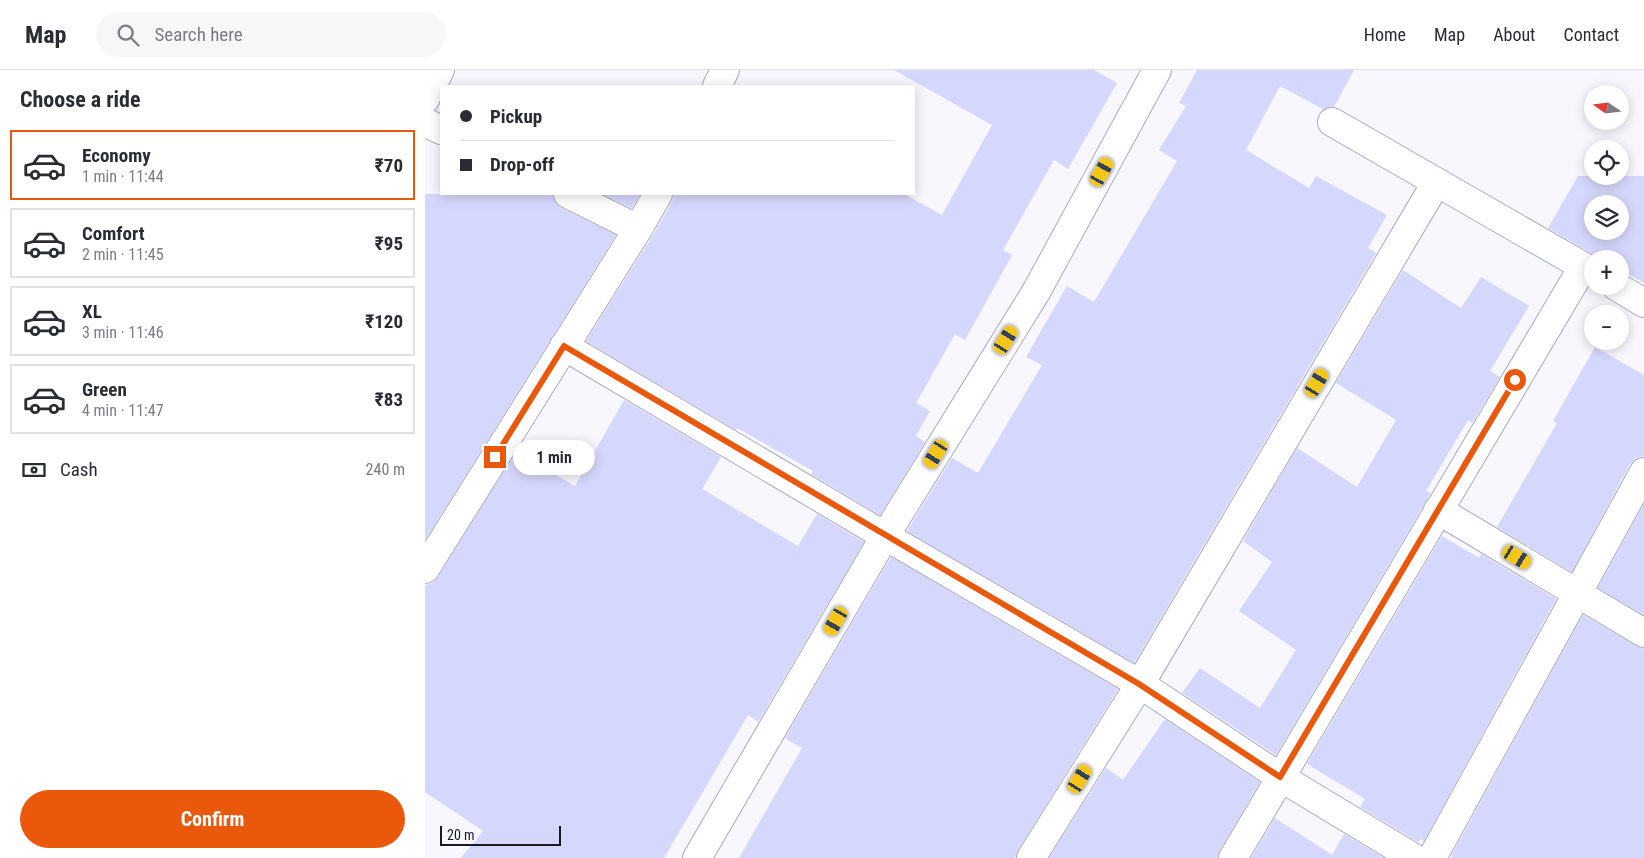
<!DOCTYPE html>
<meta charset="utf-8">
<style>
body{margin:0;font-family:"Roboto Condensed",sans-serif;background:#f7f7f7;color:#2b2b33;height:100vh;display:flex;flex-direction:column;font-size:19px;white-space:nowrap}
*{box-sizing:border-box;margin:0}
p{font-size:16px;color:#7c7c81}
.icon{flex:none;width:28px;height:28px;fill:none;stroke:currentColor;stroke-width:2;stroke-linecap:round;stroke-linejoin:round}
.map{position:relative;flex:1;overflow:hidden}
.sheet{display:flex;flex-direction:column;background:#fff;width:425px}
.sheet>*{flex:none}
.guide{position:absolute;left:15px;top:15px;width:475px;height:110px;border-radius:0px;box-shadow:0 2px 12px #0003;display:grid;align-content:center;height:110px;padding:0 20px;background:#fff}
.needle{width:32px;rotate:284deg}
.tools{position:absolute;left:1159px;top:15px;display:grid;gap:10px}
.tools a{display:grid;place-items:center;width:45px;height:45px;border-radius:50%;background:#fff;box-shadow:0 2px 12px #0003;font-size:25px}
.scale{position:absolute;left:15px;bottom:12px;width:121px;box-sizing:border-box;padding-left:5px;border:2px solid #191923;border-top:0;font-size:14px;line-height:18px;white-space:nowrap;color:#191923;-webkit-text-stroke:4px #f7f7fd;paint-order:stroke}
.end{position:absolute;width:22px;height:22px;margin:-11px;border:6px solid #ea580c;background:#fff;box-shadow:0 0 0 2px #fff}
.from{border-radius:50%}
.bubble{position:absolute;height:35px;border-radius:18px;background:#fff;box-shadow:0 2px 12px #0003;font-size:16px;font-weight:700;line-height:35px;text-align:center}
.car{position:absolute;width:15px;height:30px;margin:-15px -8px;border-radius:6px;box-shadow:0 0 4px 1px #0007;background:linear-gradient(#f5c518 24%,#345 0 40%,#f5c518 0 76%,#345 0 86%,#f5c518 0)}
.guide b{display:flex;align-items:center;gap:18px;height:48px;font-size:19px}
.guide b+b{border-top:1px solid #e1e1e2}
.guide i{width:12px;height:12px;background:#2b2b33}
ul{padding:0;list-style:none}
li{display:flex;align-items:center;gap:15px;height:70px;margin:0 10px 8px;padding:0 10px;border:2px solid #e1e1e2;border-radius:0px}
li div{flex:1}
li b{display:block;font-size:19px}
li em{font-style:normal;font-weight:700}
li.current{border-color:#ea580c}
li>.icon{width:45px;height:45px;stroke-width:1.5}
h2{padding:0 20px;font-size:22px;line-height:60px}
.pay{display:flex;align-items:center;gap:12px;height:55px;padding:0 20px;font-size:19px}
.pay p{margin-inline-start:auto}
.cta{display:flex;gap:10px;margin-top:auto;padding:10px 20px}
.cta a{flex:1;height:58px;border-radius:30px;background:#ea580c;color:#fff;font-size:20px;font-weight:700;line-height:58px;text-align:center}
header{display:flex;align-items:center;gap:30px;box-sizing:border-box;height:70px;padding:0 25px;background:#fff;border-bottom:1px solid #e1e1e2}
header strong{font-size:24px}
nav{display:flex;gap:28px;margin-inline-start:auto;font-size:18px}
.search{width:350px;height:45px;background:#f7f7f7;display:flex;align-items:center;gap:12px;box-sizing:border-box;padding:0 18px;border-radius:28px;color:#7c7c81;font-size:19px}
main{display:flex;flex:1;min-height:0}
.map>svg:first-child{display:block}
</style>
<header>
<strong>Map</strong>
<div class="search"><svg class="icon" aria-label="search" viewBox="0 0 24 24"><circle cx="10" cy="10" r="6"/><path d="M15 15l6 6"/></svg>Search here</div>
<nav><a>Home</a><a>Map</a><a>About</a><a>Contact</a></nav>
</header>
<main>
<section class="sheet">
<h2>Choose a ride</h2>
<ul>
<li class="current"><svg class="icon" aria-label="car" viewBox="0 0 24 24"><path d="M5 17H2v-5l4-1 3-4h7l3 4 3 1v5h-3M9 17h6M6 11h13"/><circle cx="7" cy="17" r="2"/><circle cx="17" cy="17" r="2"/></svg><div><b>Economy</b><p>1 min · 11:44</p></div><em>₹70</em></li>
<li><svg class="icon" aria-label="car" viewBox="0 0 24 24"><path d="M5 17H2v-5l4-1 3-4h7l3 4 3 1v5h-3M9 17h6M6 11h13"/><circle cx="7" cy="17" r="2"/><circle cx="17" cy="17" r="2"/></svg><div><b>Comfort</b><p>2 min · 11:45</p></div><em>₹95</em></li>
<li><svg class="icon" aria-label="car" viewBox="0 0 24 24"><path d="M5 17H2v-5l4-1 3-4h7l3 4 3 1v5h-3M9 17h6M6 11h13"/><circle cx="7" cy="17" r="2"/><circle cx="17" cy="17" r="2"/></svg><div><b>XL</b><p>3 min · 11:46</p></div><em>₹120</em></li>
<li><svg class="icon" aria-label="car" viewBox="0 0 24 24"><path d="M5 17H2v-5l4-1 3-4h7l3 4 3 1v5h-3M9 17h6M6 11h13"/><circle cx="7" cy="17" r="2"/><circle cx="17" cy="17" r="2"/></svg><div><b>Green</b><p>4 min · 11:47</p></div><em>₹83</em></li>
</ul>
<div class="pay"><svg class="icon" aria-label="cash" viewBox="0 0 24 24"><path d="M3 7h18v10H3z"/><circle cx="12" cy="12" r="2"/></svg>Cash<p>240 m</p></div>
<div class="cta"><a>Confirm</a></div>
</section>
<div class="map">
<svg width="1219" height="788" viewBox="0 0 1219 788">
<rect width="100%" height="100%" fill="#f7f7fd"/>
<!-- building -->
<g fill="#d6d7fc" fill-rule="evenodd">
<path d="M469 0H669L692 13 643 99 629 90 578 180 587 185 540 270 530 264 491 333 505 341 491 366 500 372 455 445 386 404 388 401 312 358 311 360 161 271 227 167 247 132 249 124H479L517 145 567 55Z"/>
<path d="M772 0H929L909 37 898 39 855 16 821 80 884 118 891 106 962 145 943 178 951 183 709 593 482 461 527 388 553 403 617 295 601 287 642 216 669 232 752 91 734 80 761 36 754 33Z"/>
<path d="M1153 106H1219V213L1195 199V189H1177L1123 158ZM1168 134H1195V161H1168Z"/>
<path d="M0 124H128L130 132 136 138 191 165 0 470Z"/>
<path d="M177 124H215L207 138Z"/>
<path d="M978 200 1036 238 1056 207 1104 236 1065 301 1075 307 1047 353 1043 350 1001 421 1006 423 851 685 757 623 775 598 835 638 871 580 814 541 847 492 818 471 872 378 932 417 971 350 911 313Z"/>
<path d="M1170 277 1219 305V386L1211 388 1205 394 1147 502 1072 457 1132 353 1128 351Z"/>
<path d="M199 330 296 387 277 419 373 476 392 444 439 472 333 652 323 645 239 788H36L58 761 0 722V515L8 513 13 507 91 382 150 416Z"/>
<path d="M1219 434V545L1173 518Z"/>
<path d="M1017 466 1054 488 1056 484 1131 529 999 771 996 769 993 772 935 737 940 729 882 694Z"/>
<path d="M466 487 693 619 593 780 590 788H314L377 678 360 668Z"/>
<path d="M1158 545 1211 576 1219 579V788H1029L1026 786Z"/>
<path d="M740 649 835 712 795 780 792 788H624L681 698 698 710Z"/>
<path d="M850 748 907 785 919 764 959 788H826Z"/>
</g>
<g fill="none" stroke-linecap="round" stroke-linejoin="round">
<defs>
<g id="minor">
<path d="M292 16 300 0"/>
<path d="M0 29 15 0"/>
<path d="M0 52 16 60"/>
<path d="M907 52 1168 202"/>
<path d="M143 124 213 159"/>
<path d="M1191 216 1219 233"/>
<path d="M139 276 460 466"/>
<path d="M1013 440 1219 563"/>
<path d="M0 499 213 159 233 124"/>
<path d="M606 788 715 614 1011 113"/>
<path d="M808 788 1158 197"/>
<path d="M1007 788 1219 402"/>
</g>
<g id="tertiary">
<path d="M460 466 715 614 855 707 989 788"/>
<path d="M272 788 460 466 611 222 732 0"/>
</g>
</defs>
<!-- minor casing -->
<use href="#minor" stroke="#a9aac5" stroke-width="30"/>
<!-- tertiary casing -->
<use href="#tertiary" stroke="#a9aac5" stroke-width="30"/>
<!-- minor -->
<use href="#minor" stroke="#fff" stroke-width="28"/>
<!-- tertiary -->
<use href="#tertiary" stroke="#fff" stroke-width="28"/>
</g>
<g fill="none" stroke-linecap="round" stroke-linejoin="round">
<!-- route -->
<path stroke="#ea580c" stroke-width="6" d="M70 387 139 276 714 614 855 707 1090 310"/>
</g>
</svg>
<div class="tools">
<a><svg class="needle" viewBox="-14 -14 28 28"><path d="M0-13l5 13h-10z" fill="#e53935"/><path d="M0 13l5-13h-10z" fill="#7c7c81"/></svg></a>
<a><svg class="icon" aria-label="locate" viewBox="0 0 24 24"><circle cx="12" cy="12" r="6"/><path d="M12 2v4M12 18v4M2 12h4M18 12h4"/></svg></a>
<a><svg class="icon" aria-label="layers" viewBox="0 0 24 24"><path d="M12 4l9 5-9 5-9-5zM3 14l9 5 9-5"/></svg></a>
<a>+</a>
<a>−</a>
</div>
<div class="scale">20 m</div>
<i class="end from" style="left:1090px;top:310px"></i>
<i class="end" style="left:70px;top:387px"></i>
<div class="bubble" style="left:88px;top:370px;width:82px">1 min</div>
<i class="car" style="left:677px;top:102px;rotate:29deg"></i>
<i class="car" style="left:581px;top:270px;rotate:32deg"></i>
<i class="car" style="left:892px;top:313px;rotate:31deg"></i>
<i class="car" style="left:511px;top:384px;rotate:212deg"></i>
<i class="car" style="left:1092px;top:487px;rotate:121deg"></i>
<i class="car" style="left:411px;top:551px;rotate:210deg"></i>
<i class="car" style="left:655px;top:709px;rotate:32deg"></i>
<div class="guide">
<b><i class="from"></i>Pickup</b>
<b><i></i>Drop-off</b>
</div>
</div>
</main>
